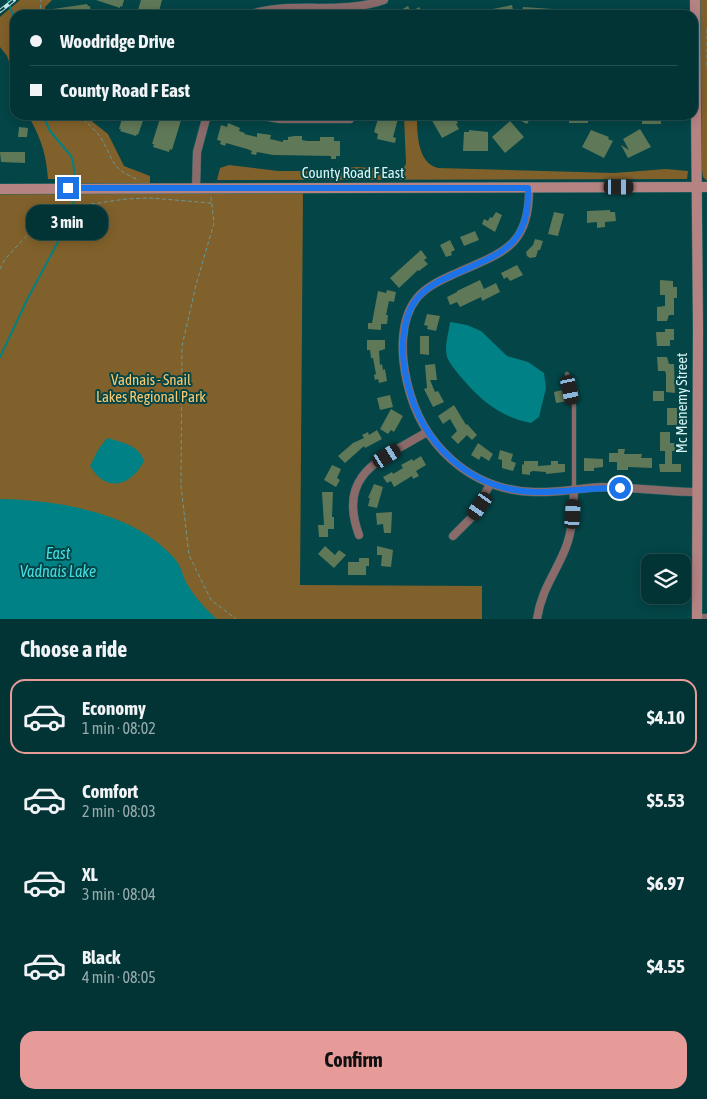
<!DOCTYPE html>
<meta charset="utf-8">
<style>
body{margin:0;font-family:"Asap Condensed",sans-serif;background:#0d3c3d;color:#f1f3f6;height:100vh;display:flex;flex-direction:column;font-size:19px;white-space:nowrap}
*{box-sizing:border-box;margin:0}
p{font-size:16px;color:#97aaad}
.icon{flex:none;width:28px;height:28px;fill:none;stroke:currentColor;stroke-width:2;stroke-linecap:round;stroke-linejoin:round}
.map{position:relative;height:619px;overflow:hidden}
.drawer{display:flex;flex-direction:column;background:#033435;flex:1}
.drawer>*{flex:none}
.top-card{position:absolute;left:10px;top:10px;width:688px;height:110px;border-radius:15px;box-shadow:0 2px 12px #0003,0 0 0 1px #244f50;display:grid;align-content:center;height:110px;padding:0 20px;background:#033435}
.controls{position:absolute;left:641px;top:554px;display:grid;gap:10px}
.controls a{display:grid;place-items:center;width:50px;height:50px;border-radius:10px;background:#033435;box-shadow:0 2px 12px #0003,0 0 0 1px #244f50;font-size:25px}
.end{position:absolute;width:22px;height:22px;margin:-11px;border:6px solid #1a73e8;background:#fff;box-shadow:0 0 0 2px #fff}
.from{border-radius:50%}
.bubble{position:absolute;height:35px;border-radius:15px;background:#033435;box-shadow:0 2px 12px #0003,0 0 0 1px #244f50;font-size:16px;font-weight:700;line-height:35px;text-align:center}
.car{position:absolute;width:15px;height:30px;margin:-15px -8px;border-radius:6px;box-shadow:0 0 4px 1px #0007;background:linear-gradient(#222 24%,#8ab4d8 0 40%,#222 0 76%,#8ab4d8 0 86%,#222 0)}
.top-card b{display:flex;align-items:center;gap:18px;height:48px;font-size:19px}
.top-card b+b{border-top:1px solid #244f50}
.top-card i{width:12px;height:12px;background:#f1f3f6}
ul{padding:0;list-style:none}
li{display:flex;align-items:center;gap:15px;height:75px;margin:0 10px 8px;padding:0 10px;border:2px solid transparent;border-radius:15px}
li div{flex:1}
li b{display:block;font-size:19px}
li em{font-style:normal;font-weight:700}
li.on{border-color:#e69b98}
li>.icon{width:45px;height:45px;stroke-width:1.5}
h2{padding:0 20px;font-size:22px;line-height:60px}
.cta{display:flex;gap:10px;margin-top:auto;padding:10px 20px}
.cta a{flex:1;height:58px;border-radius:15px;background:#e69b98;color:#111;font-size:20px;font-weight:700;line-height:58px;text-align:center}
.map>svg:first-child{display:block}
</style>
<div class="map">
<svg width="707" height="619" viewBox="0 0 707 619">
<rect width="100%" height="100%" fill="#044547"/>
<!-- green -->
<g fill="#80612b">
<path d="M20 0H52L45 7 46 15H15V79L7 56 0 47V17Z"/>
<path d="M700 0H707V181L703 177 702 170Z"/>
<path d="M28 115H84L108 134 124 166 150 176V183H68L67 179H48C46 152 41 139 28 115Z"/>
<path d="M404 115H417C417 132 417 163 438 168L614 173 666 169 688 171 687 179 217 180 220 168 229 165 278 171H309L357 167 402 170 406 164Z"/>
<path d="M0 193H303L300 585 482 586V619H0Z"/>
</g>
<!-- water -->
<g fill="#008185">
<path d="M450 322 467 325 481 331 507 356 528 362 544 373 546 388 539 417 531 423C500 417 480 400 460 376 456 371 449 363 447 357 444 345 449 333 450 322Z"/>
<path d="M107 438C121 442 139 445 144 461 136 477 118 492 100 478 96 475 93 470 90 466L98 450Z"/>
<path d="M0 499C58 500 140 513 178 563 182 569 183 578 187 584 195 597 206 610 217 619H0Z"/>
</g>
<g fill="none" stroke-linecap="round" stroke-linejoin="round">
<!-- stream -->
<g stroke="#008185" stroke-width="2">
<path d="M8 0 15 22"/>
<path d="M43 115 50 131 71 156 73 162 75 179"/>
<path d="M0 357 27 300 70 219 74 199"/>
</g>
</g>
<!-- building -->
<g fill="#5f7857">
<path d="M96 0H124L122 7 120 6V8Z"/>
<path d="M141 0H162L158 15H138L137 13Z"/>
<path d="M87 4 88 6H90L91 15H54L53 9Z"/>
<path d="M512 5 514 15H489L488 10Z"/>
<path d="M408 6 411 12 419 7 425 15H404L401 10Z"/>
<path d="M523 7 583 11V15H522Z"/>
<path d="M123 115H145L138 135 137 134 136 136 120 131 121 129H119Z"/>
<path d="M161 115H181L182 117 172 150 170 149 169 152 153 147 154 144H152Z"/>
<path d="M383 115 398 119 393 137 396 138 395 143 377 139 378 134 374 132 378 119 382 120Z"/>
<path d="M433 115H453L458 123 456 124 459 129 442 138 430 117Z"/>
<path d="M510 115H532L527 124Z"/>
<rect x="569" y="115" width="19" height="8"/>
<rect x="642" y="115" width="19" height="9"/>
<path d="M510 121 524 137 505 153 492 137Z"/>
<path d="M228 123 240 128 239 131 245 133 244 134 257 137V133L271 135 270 139 283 142V140H288V137L295 136H302V140L307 141H320V137H334V141H340V156H336V159H331V156L273 155 257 152 256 155 251 154 252 151 247 149 226 143 225 146 220 144 221 141 217 140 221 125 227 127Z"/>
<path d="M19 127 28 128 27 137H18Z"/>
<path d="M640 129 651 147 628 158 621 145 629 150 623 139Z"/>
<path d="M469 130 488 132V151H463L464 132H469Z"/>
<path d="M591 130 609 137 608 139 613 141 604 158 582 147Z"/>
<path d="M0 152H25V163L1 162Z"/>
<path d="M610 210V212H615L616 221 605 222V227L597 228V222L587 223V211Z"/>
<path d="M496 212 502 215 495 232 482 224 484 219 488 221 490 217 492 218Z"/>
<path d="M554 212 564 214 558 236 548 234Z"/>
<path d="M475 231 479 240 464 246 460 237Z"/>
<path d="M535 239 543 241 540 250H538L536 257 530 258 527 256 526 252 533 245Z"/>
<path d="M450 240 455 250 451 252 452 255 446 257 440 245Z"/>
<path d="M421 250 427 258 424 260 428 264 419 271 418 270 399 288 390 278Z"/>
<path d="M517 265 523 275 510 281 507 277 504 279 501 273Z"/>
<path d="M480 280 484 289 496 283 500 292 482 301 481 297 479 298 460 307 457 302 450 305 447 297 457 292V291Z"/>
<path d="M660 280 673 281V287H677V298H674V315H669L667 321H657V307L665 306V295H660Z"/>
<path d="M387 290 396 292 394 302 389 301 386 315H388L387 324H381V330L368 329V323H372L378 291 386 293Z"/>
<path d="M427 314 440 316 436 331 427 329 428 326 424 325Z"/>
<path d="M665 329H674V340H670V346H657L656 332H665Z"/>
<path d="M420 336H429V355L420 354Z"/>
<path d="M367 340H385V349L379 351 380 365 382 364 383 370 385 369 387 381 379 383 378 379 375 380 374 375 376 374 373 358H371L370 350H367Z"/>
<path d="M657 357H667L669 364H674L675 393 666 392V374L665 371H658Z"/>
<path d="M435 364 437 380H430L435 392 438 391 444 402 433 407 424 389 427 388 425 365Z"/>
<path d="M566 389 569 401 556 403 554 392Z"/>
<rect x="653" y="391" width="11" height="10"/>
<path d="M390 395 393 407 380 410 377 398Z"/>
<path d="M454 405 466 425 467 424 477 435 472 440 467 435 458 444 451 437 457 431 450 419 443 424 438 416Z"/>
<rect x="667" y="408" width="10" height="17"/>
<path d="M391 409 403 416 394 432 391 430 388 434 380 429Z"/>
<path d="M377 430 382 439 365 448 364 446 345 463 338 456 353 443 364 438 362 435 368 432 369 435Z"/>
<path d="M660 432H670V443H675V451H672V464H681V472H660L659 464H665V451H660Z"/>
<path d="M478 443 493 454 489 461 481 456 479 460 471 455Z"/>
<path d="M618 449H625L624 454H642L641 458H652V468L628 467V470H617V462H609V453H618Z"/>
<path d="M500 450 513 454 511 461 516 463 513 471 502 468V460L498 459Z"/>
<path d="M421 456 426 465 416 471 419 476 413 479 412 476 394 487 391 481 387 483 383 477 392 472 393 474 403 468 401 465 412 459 413 461Z"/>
<path d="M584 458 603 459V467L594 468V471H584Z"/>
<path d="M524 461H538V466L551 465V461H558V464H565V472L546 474V472L533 471 530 472V475L522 474V464L524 465Z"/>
<path d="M332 465 341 469 337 478 340 480 336 487 324 480Z"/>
<path d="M374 484 383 487 377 508 368 506 370 498H368Z"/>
<path d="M322 492H333L332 517H334V529H328V537H319L318 525H324Z"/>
<path d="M392 512 391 533H384L383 524 377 525 376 513Z"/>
<path d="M325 546 335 555 339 550 346 555 334 568 318 554Z"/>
<path d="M377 546 393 550 391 567 381 566 382 555H377Z"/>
<path d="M359 558H369V566H366V575H348V562H359Z"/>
</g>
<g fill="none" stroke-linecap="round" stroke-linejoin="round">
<defs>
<path id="lane" d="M567 374 574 406V489"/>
<g id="street">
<path d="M249 15C286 0 339 16 384 0"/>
<path d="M257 115 280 119H350"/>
<path d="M196 188 197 152 207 115"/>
<path d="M529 188C530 249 500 253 452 275 439 281 426 287 417 298 399 320 401 356 407 382 421 444 469 490 534 492 557 493 580 488 602 487 634 487 665 492 697 492"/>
<path d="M359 535C336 473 382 459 427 432"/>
<path d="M453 536 474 515 490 484"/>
<path d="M697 618H707"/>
<path d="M537 619C541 590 556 573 566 547 573 529 573 509 574 489"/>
</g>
<g id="secondary">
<path d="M695 0 698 327 697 619"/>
<path d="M0 189 707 187"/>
</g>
</defs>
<!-- lane casing -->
<use href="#lane" stroke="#2a6566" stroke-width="5"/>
<!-- street casing -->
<use href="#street" stroke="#2a6566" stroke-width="9"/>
<!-- secondary casing -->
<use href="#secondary" stroke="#2a6566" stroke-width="11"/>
<!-- path -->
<g stroke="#689899" stroke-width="1" stroke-dasharray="4 2.5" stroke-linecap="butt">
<path d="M40 15 41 0"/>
<path d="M707 29V69"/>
<path d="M78 115C86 122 95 129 101 138 115 161 109 168 139 180"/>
<path d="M211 197 214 223 196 285 182 346 181 486 189 555 211 600 236 619"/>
<path d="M0 269 5 259 30 232 48 220 63 208 126 199 151 198 211 203"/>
</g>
<!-- lane -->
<use href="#lane" stroke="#8b6a6a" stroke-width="4"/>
<!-- street -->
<use href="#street" stroke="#8b6a6a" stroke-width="8"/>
<!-- secondary -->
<use href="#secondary" stroke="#b68383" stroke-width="10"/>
<defs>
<path id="rail" d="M0 11 14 0"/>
</defs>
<!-- rail casing -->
<use href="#rail" stroke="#c2e3e3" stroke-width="4"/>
<!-- rail -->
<use href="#rail" stroke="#044547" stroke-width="2" stroke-dasharray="5.5" stroke-linecap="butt"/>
</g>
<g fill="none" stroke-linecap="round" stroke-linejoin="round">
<!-- route -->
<path stroke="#1a73e8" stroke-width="6" d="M68 188H528C530 250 497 254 448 277 436 282 424 289 415 301 400 323 401 356 407 381 421 443 468 489 533 492 562 493 591 487 620 488"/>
</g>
<g text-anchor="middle" stroke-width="4" stroke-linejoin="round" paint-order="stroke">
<!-- street labels -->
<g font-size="15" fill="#d8f5f5" stroke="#044547">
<text x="353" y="178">County Road F East</text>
<text transform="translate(682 403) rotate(-90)" y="5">Mc Menemy Street</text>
</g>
<!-- park labels -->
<g font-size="15" fill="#fdc76e" stroke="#044547">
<text x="151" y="385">Vadnais - Snail<tspan x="151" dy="17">Lakes Regional Park</tspan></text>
</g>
<!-- water labels -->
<g font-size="16" font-style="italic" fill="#45dde2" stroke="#044547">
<text x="58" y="559">East<tspan x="58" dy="18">Vadnais Lake</tspan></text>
</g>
</g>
</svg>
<div class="controls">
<a><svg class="icon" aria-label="layers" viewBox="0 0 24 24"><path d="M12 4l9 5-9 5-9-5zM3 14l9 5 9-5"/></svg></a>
</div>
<i class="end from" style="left:620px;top:488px"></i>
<i class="end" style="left:68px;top:188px"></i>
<div class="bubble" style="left:26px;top:205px;width:82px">3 min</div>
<i class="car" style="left:619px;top:187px;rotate:90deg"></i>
<i class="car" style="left:570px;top:390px;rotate:168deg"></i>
<i class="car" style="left:387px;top:456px;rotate:58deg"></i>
<i class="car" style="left:480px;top:506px;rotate:215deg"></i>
<i class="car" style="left:573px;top:514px;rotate:4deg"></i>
<div class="top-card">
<b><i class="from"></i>Woodridge Drive</b>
<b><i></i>County Road F East</b>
</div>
</div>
<section class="drawer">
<h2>Choose a ride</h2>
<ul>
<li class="on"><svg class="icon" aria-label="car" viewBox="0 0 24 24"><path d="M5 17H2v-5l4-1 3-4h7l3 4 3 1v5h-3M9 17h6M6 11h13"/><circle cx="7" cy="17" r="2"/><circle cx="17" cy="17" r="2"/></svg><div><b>Economy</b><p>1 min · 08:02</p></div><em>$4.10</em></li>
<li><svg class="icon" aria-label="car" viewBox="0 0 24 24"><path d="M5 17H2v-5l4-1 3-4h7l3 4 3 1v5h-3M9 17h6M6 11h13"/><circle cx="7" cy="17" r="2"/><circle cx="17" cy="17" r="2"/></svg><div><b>Comfort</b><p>2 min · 08:03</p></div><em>$5.53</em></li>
<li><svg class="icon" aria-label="car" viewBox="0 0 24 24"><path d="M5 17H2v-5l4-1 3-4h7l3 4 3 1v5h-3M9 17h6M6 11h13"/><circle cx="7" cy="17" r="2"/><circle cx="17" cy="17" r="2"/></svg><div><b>XL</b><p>3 min · 08:04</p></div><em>$6.97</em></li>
<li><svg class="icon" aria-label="car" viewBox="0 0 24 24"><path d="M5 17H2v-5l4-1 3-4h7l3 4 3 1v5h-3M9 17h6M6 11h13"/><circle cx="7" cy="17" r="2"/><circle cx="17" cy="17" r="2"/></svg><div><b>Black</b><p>4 min · 08:05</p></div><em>$4.55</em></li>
</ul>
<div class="cta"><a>Confirm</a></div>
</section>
